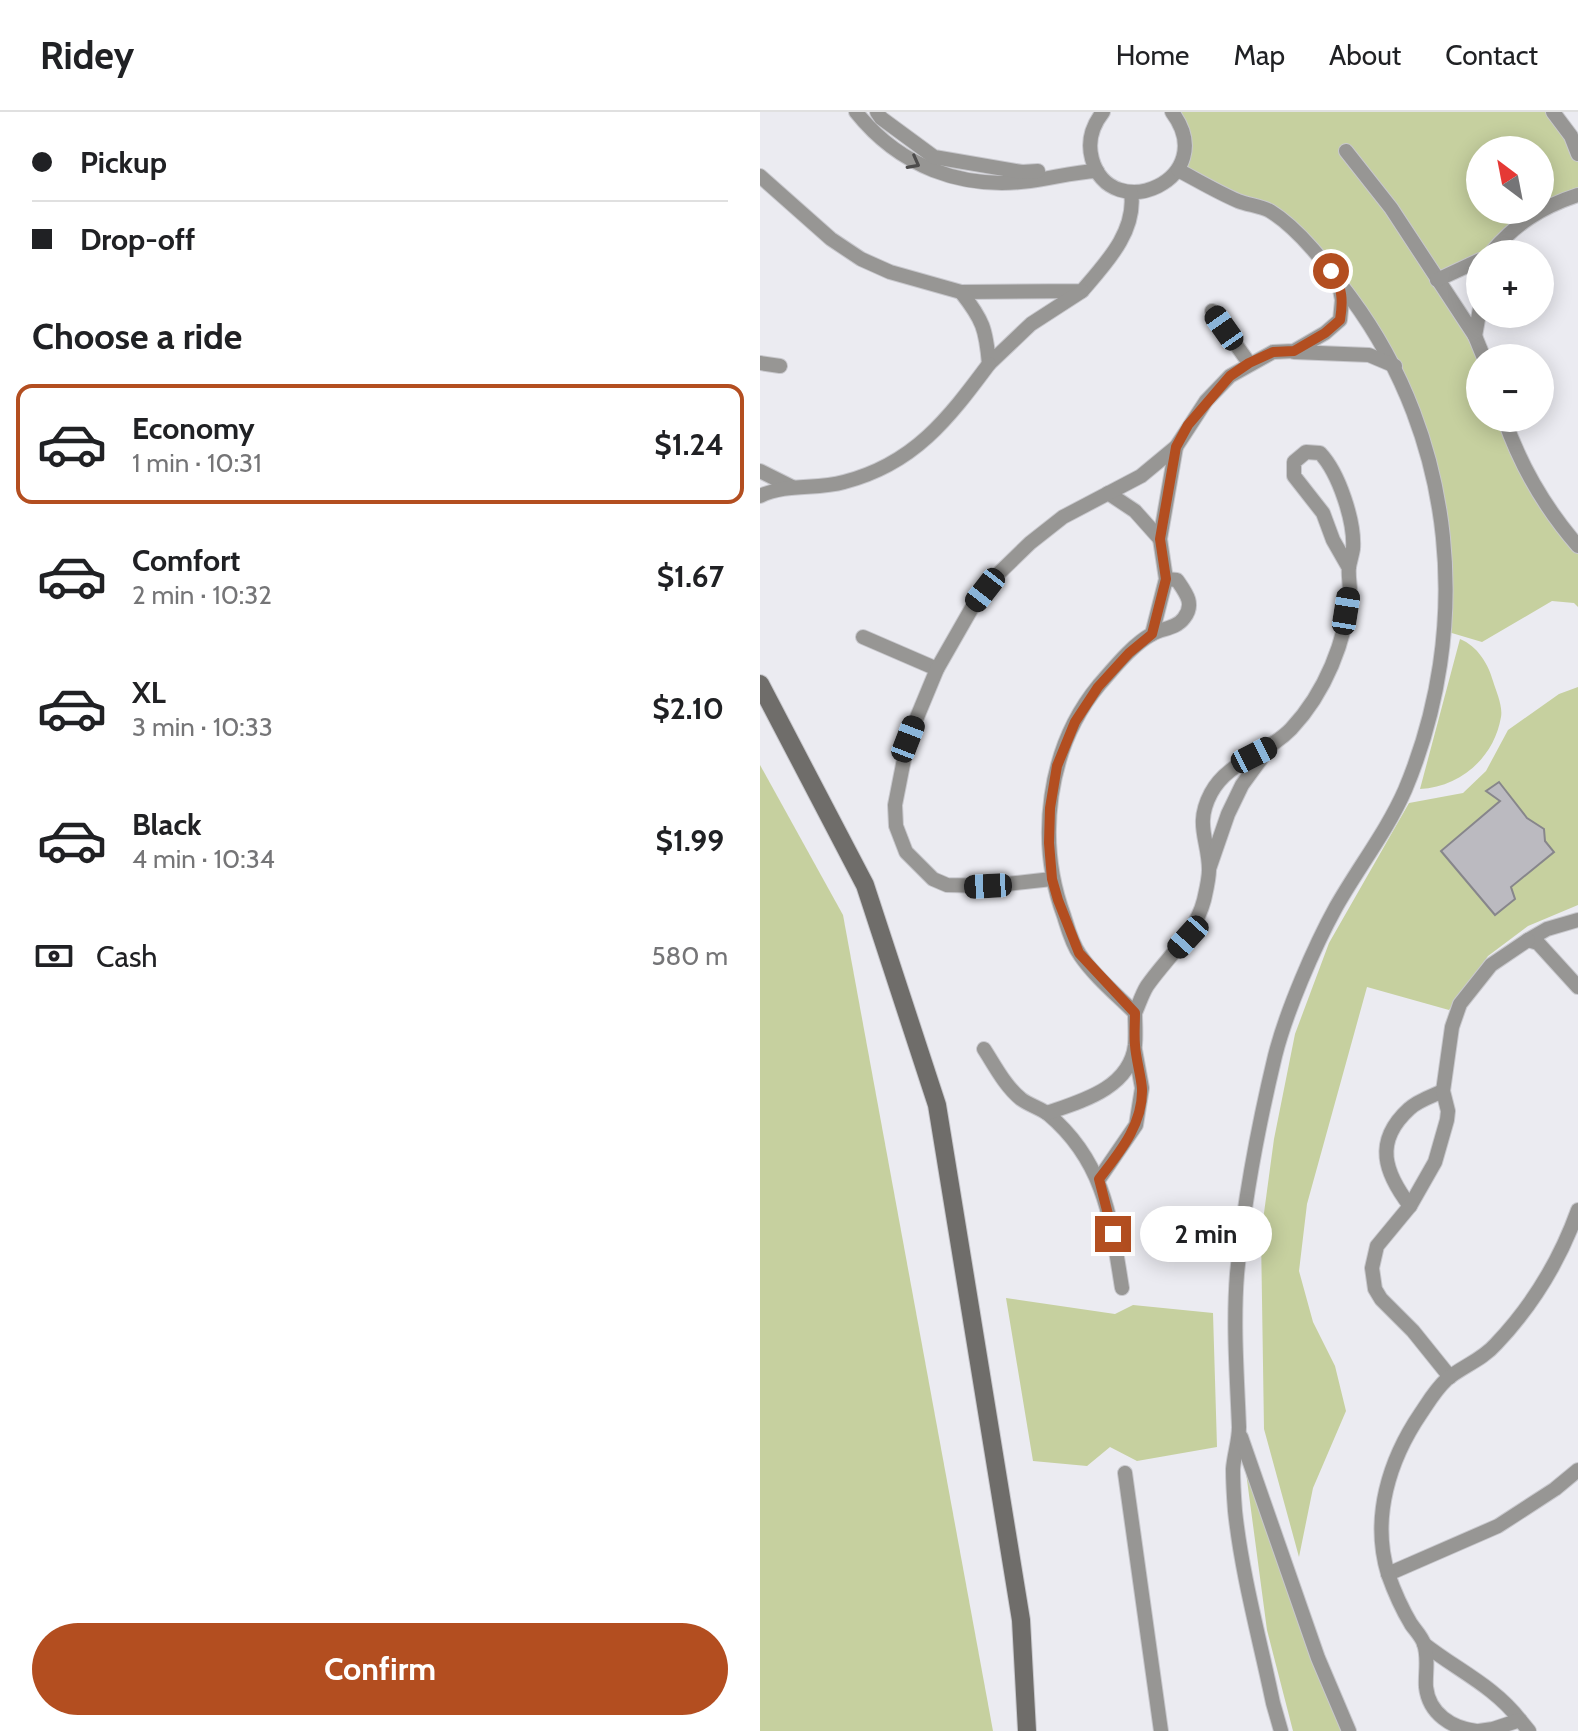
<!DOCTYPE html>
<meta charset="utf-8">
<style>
body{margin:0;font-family:Cabin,sans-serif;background:#f6f6f6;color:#202124;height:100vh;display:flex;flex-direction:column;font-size:30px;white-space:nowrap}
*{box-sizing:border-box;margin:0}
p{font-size:26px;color:#757577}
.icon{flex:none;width:44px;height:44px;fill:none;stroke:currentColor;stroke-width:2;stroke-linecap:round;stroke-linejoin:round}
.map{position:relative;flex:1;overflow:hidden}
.drawer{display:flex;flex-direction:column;background:#fff;width:760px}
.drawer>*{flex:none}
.top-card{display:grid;align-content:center;height:176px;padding:0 32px;background:#fff}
.needle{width:52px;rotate:328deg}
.buttons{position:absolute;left:706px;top:24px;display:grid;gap:16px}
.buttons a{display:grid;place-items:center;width:88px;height:88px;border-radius:50%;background:#fff;box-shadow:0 4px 20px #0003;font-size:40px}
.end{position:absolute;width:36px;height:36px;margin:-18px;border:10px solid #b34e20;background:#fff;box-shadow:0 0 0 4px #fff}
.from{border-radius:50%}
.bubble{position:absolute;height:56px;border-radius:28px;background:#fff;box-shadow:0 4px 20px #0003;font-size:26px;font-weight:800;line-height:56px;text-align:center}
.car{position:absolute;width:24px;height:48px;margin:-24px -12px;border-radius:10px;box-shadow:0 0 6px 2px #0007;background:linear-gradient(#222 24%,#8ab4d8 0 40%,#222 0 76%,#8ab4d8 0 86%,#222 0)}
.top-card b{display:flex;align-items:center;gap:28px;height:76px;font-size:30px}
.top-card b+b{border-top:2px solid #e0e0e0}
.top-card i{width:20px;height:20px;background:#202124}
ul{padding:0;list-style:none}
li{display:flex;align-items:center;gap:24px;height:120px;margin:0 16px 12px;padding:0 16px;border:4px solid transparent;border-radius:16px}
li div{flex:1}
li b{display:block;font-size:30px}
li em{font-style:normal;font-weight:800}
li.on{border-color:#b34e20}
li>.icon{width:72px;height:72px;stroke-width:1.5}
h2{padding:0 32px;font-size:36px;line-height:96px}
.pay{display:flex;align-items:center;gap:20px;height:88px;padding:0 32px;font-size:30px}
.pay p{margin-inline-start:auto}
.button{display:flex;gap:16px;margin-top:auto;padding:16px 32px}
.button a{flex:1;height:92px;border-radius:48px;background:#b34e20;color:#fff;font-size:32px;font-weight:800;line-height:92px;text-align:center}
header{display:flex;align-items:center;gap:48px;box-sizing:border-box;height:112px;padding:0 40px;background:#fff;border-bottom:2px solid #e0e0e0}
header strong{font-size:38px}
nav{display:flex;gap:44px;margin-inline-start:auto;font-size:28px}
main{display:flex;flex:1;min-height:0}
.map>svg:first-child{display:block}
</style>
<header>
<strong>Ridey</strong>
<nav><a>Home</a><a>Map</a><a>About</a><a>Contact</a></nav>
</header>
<main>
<section class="drawer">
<div class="top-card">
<b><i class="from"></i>Pickup</b>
<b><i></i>Drop-off</b>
</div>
<h2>Choose a ride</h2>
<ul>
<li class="on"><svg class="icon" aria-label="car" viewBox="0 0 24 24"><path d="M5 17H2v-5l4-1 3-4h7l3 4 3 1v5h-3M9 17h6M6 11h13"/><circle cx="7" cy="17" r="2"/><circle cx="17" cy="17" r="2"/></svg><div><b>Economy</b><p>1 min · 10:31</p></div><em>$1.24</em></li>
<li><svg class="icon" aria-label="car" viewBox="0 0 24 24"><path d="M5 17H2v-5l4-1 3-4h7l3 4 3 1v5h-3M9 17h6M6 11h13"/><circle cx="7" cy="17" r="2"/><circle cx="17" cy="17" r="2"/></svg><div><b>Comfort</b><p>2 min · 10:32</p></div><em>$1.67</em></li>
<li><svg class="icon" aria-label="car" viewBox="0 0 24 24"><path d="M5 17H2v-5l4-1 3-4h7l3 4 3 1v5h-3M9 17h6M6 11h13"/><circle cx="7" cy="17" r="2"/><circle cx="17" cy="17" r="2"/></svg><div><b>XL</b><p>3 min · 10:33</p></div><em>$2.10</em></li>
<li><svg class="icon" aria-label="car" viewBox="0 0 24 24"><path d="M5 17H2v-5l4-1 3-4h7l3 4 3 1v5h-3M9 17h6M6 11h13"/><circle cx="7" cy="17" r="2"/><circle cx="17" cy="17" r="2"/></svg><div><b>Black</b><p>4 min · 10:34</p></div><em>$1.99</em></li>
</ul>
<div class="pay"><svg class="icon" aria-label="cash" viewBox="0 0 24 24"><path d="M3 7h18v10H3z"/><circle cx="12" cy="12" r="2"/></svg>Cash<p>580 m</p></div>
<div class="button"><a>Confirm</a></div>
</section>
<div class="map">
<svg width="818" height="1619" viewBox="0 0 818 1619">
<rect width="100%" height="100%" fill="#ebebf1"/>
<!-- green -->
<g fill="#c6d09f" fill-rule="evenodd">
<path d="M412 0H793L818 42V83L806 88 730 142 677 168 720 246V306H744L752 330 818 434V495L814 491 792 489 722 530 685 519 687 477 667 333 599 197 509 99 418 58 424 44ZM720 38H780V98H720Z"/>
<path d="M700 527C717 534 728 551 733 569 736 579 743 594 741 605 734 646 700 675 660 677Z"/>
<path d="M818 575V793L768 814 728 844 689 898 607 875 547 1092 539 1159 553 1210 575 1254 586 1299 553 1376 539 1445 504 1317 501 1123 514 1027 535 922 569 831 649 691 703 681 726 659 748 618 799 582Z"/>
<path d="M0 653 83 803 233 1619H0Z"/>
<path d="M246 1186 355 1202 373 1193 453 1201 457 1335 377 1349 350 1335 327 1354 273 1349Z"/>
<path d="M485 1353 543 1525 583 1619H533L507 1518Z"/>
</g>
<!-- building -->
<path fill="#bbbac0" stroke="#87868b" stroke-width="2" d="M739 670 767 706 784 717 785 729 794 740 751 775 755 787 735 803 681 739 740 689 726 679Z"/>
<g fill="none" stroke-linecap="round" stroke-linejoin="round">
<defs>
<g id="street">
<path d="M96 0C139 54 201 78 270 69 293 66 314 60 337 59"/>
<path d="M117 0 121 6 174 45 262 60 278 59"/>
<path d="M343 0C332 14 327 29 332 47 351 115 462 67 412 0"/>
<path d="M793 0 811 24 818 42"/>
<path d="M586 39 631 96 715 224 720 196"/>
<path d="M418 58C437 68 457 80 478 89 488 93 501 94 510 99 541 118 570 158 591 186 696 328 713 516 645 678 627 719 598 756 576 795 554 835 526 900 515 944 498 1015 484 1089 477 1162 473 1212 477 1265 479 1315 479 1329 474 1343 473 1357 473 1371 474 1386 475 1399 482 1464 500 1528 513 1591L521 1619"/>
<path d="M0 64 71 127 101 147 130 160 201 180 322 179C346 151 377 119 371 80"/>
<path d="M730 142C755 112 781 95 818 83"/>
<path d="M677 168 720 148"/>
<path d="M201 180C223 208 226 217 229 252L271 212 322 179"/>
<path d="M452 199 489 251"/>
<path d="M715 224 724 246"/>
<path d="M534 240 609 243 635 254"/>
<path d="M0 251 20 254"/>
<path d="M744 306C760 353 785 396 818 434"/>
<path d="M0 359 32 375"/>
<path d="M348 381 375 399 400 427"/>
<path d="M0 384C27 371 56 378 84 370 154 352 188 307 229 252"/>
<path d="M406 467 417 468C426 481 435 492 424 506 416 517 402 516 392 522 372 533 354 556 339 573 287 636 276 729 304 804 308 817 312 832 320 843 335 865 357 883 375 901 379 892 382 882 387 874 407 845 435 823 444 788 446 779 449 767 449 758 449 728 434 713 451 681 468 649 507 642 531 617 565 581 586 529 590 480 590 471 588 463 589 455 590 449 592 443 593 437 595 410 579 361 560 341L546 340 534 350V364L563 401 573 428 589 456"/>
<path d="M392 522 406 467 400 427 416 335"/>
<path d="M103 525 177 557"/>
<path d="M449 757 468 702 482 673 506 640"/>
<path d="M292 767 228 774 187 773 173 767 146 740 136 714 135 693 148 627 177 557 213 494 237 463 270 431 303 405 381 364 416 335 446 289 470 264 513 240 534 239 565 221 580 208 582 188 579 173"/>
<path d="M818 808 787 817 768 828 778 831 818 875"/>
<path d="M224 937C235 954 245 974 261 987 269 993 280 996 288 1002 345 1050 351 1108 362 1176"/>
<path d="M287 1001C322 989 370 976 375 933 376 922 375 911 375 901"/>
<path d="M339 1067 376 1013 382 976 375 938"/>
<path d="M650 1094C625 1061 613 1030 649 997 657 989 672 984 683 979"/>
<path d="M690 1265 653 1219 621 1187 615 1177 612 1156 617 1134 650 1094 675 1050 687 1008 688 999 683 979 692 915 700 892 731 853 768 828"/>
<path d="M481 1325 558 1546 589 1619"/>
<path d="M365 1361 401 1619"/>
<path d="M628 1462 738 1414 795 1377 818 1358"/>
<path d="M664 1532C697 1558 734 1574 760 1608"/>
<path d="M716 1619C692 1616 669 1602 666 1575 665 1561 669 1546 664 1532 662 1525 655 1518 651 1512 642 1497 634 1479 628 1462 611 1406 629 1348 661 1301 669 1289 676 1277 687 1267 703 1254 722 1248 736 1232 773 1193 800 1148 818 1098"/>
<path d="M719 1619 733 1617 760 1608 769 1619"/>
</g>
<path id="secondary" d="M0 572 105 773 177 993 261 1508 267 1619"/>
</defs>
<!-- street casing -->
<use href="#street" stroke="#c8c8cd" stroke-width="16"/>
<!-- secondary casing -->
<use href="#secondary" stroke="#c8c8cd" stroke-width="20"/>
<!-- street -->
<use href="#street" stroke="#979694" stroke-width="14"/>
<!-- secondary -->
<use href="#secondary" stroke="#6f6d6a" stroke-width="18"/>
</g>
<!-- one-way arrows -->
<defs><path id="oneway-chevron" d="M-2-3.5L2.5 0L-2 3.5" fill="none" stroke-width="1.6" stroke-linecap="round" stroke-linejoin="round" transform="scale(2)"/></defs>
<use stroke="#4d4c4c" href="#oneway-chevron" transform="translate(154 51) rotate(28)"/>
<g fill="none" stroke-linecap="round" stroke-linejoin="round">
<!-- route -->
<path stroke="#b34e20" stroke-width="10" d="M353 1122 339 1067C359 1041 383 1013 382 977 381 963 376 948 375 933 374 923 375 912 375 901L319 841 298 788 292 767 289 731 290 696 297 654 315 610 338 575 369 541 392 522 406 467 400 427 416 335 428 313 470 264 489 251 513 240 534 239 565 221 580 208C583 190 583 174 571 159"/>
</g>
</svg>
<div class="buttons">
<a><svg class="needle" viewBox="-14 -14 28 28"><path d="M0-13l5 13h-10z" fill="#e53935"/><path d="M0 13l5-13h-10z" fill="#757577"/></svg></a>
<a>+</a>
<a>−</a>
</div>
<i class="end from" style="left:571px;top:159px"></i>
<i class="end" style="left:353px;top:1122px"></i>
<div class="bubble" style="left:380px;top:1094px;width:132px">2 min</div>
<i class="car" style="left:464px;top:216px;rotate:325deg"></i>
<i class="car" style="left:225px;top:478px;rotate:218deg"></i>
<i class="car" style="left:586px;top:499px;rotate:9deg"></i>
<i class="car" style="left:148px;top:627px;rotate:21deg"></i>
<i class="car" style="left:494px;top:643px;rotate:63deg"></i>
<i class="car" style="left:228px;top:774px;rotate:267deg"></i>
<i class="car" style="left:428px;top:825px;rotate:222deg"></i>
</div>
</main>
